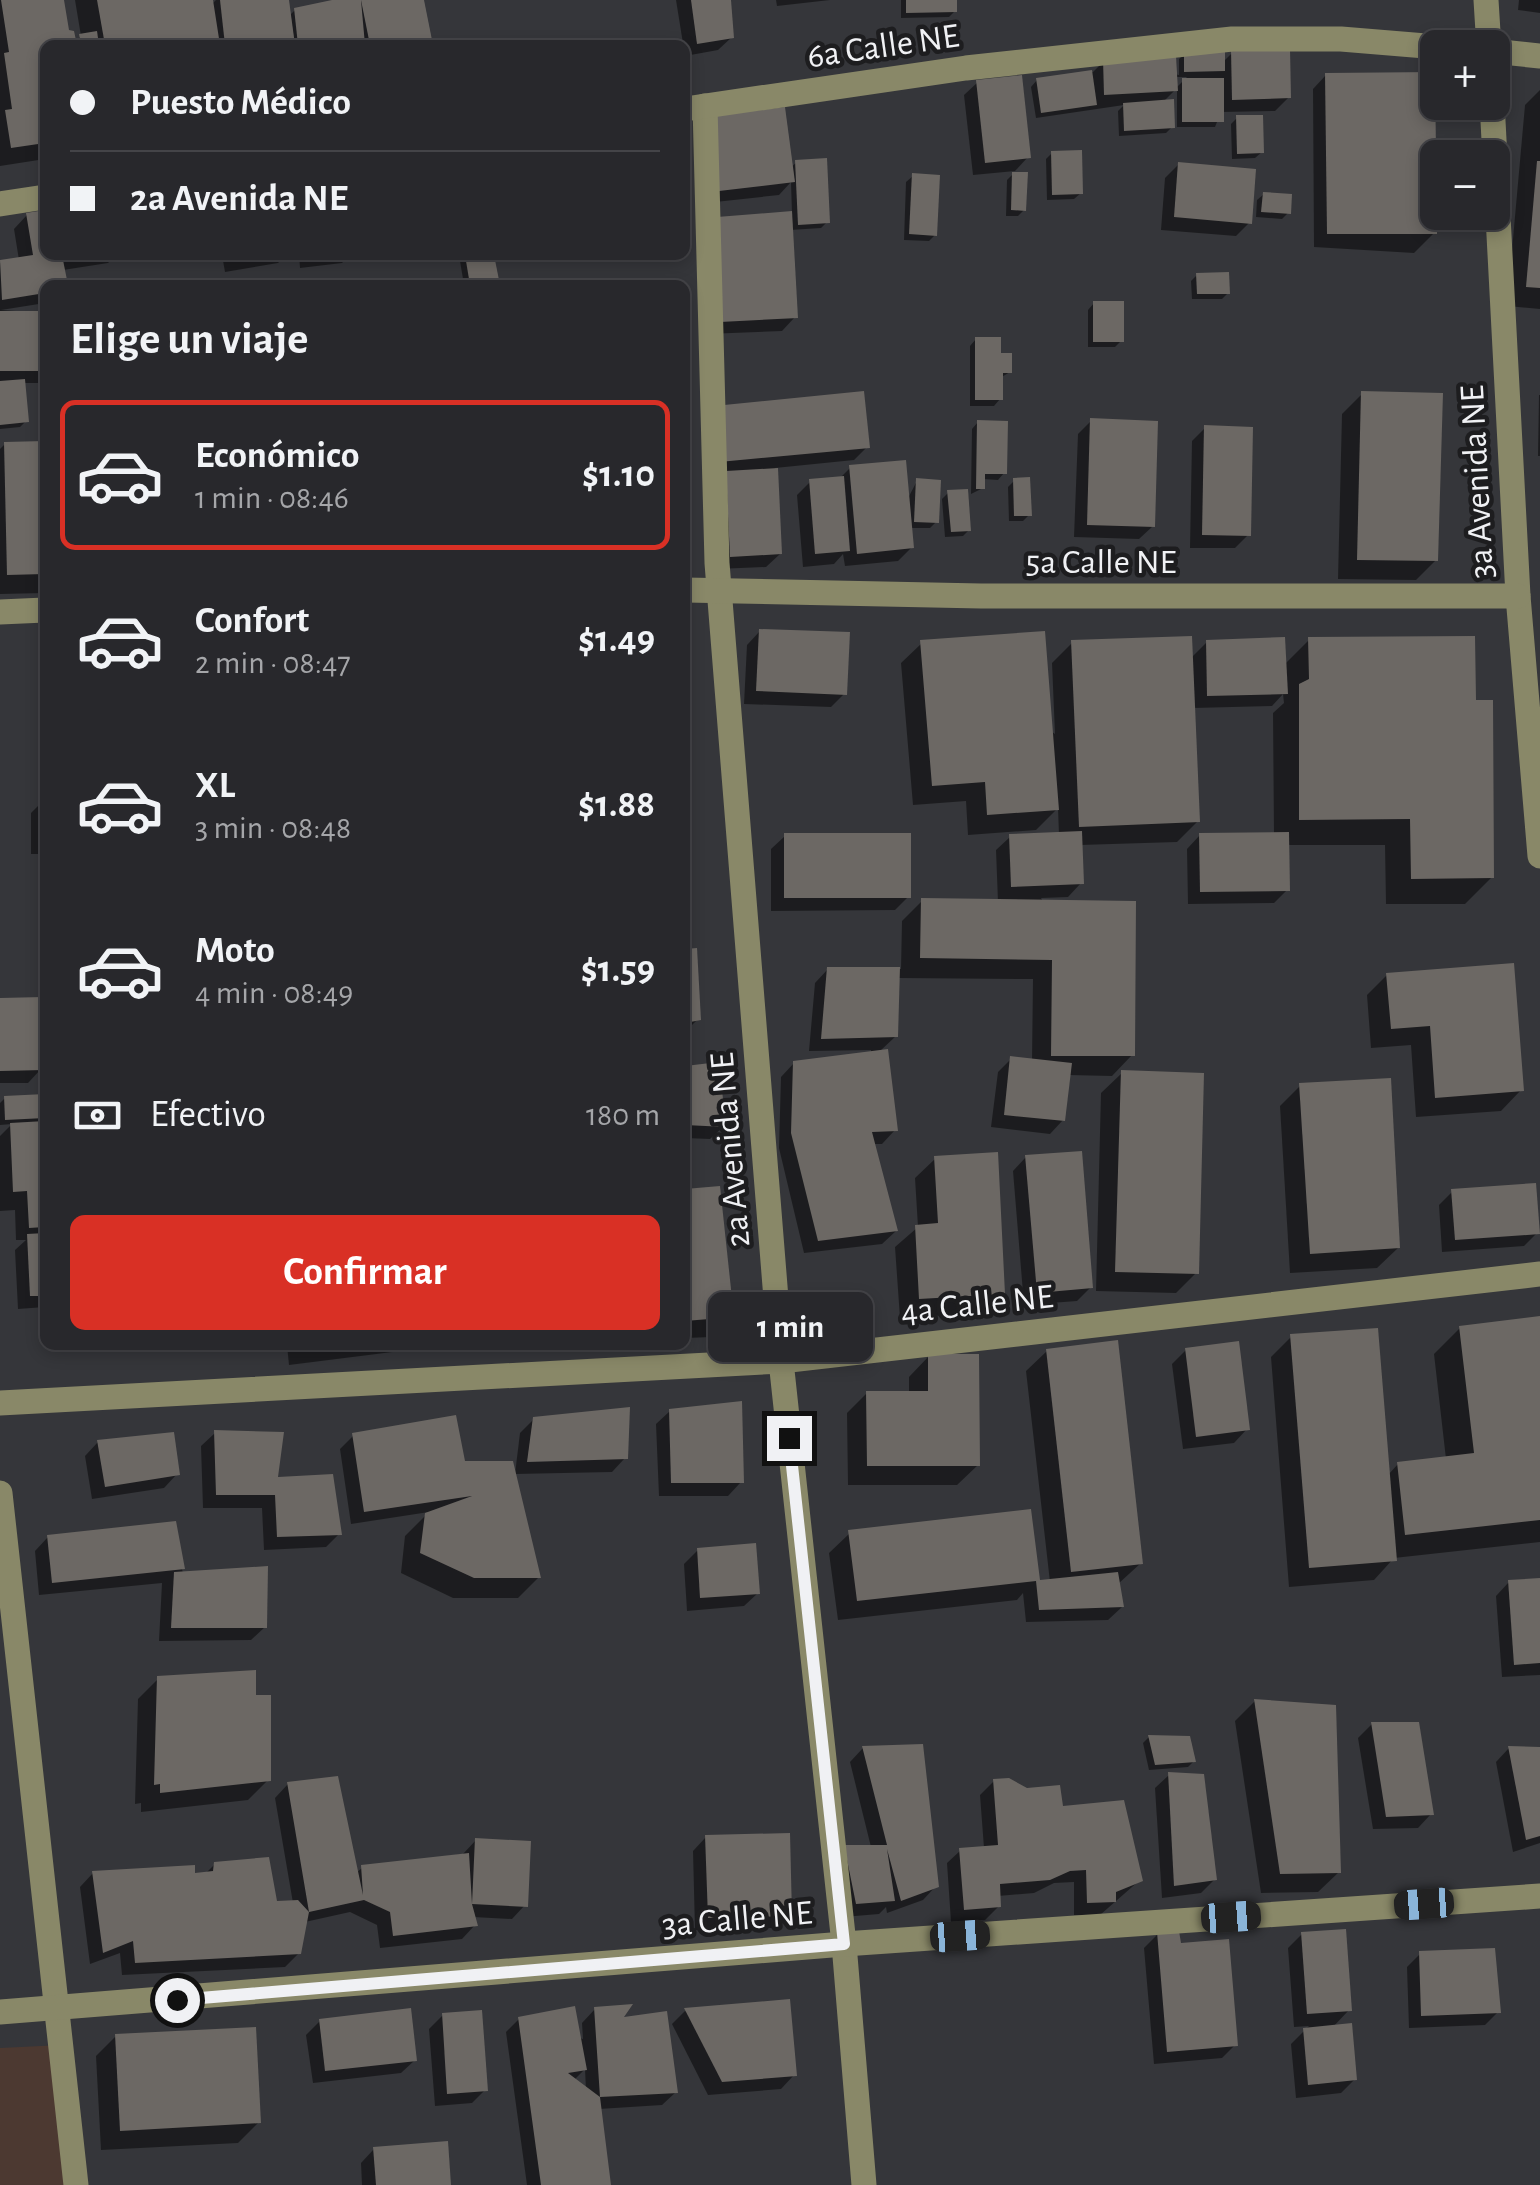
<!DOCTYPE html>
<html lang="es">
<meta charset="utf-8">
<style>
body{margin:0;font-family:"Alegreya Sans",sans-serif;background:#343438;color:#f1f3f6;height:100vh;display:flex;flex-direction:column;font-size:38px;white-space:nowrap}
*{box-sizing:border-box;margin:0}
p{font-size:32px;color:#a5a6a9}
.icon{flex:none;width:55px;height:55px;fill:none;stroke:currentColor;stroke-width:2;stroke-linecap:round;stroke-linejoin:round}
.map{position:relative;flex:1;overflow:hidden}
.drawer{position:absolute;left:40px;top:280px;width:650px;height:1070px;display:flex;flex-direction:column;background:#28282c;border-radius:15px;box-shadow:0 5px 15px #0003,0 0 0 2px #444448}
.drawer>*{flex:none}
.hud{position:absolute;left:40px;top:40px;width:650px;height:220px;border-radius:15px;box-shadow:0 5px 15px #0003,0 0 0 2px #444448;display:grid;align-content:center;height:220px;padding:0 30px;background:#28282c}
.controls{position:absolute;left:1420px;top:30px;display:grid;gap:20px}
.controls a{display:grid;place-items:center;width:90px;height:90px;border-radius:15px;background:#28282c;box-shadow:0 5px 15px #0003,0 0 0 2px #444448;font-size:50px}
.end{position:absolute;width:45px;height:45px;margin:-22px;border:12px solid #f0f1f4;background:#111;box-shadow:0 0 0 5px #111}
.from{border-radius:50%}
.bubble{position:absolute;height:70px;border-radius:15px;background:#28282c;box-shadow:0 5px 15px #0003,0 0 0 2px #444448;font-size:32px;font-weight:600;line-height:70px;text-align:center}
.car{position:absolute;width:30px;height:60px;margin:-30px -15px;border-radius:12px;box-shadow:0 0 8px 2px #0007;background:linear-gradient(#222 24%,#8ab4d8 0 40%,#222 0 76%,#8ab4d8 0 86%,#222 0)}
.hud b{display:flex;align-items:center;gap:35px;height:95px;font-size:38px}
.hud b+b{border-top:2px solid #444448}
.hud i{width:25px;height:25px;background:#f1f3f6}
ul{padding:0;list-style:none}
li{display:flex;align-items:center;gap:30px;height:150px;margin:0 20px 15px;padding:0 10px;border:5px solid transparent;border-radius:15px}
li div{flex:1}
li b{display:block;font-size:38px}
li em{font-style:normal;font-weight:600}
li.selected{border-color:#d93025}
li>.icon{width:90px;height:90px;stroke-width:1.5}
h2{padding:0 30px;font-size:45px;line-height:120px}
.pay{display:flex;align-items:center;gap:25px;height:110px;padding:0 30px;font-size:38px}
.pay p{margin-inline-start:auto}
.action{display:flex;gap:20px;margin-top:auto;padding:20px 30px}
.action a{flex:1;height:115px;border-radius:15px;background:#d93025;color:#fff;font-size:40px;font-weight:600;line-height:115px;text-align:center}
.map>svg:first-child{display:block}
</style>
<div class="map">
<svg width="1540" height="2185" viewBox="0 0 1540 2185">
<rect width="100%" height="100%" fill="#35363a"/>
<!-- commercial -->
<path fill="#4c3931" d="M62 2045 71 2185H0V2048Z"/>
<!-- shadow -->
<g fill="#0007" fill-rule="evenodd">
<path d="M0 0H61L66 32 74 43 81 36 75 0H210L211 5 216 0H287L289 16 295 10 349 0H422L431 45H45V159L0 166Z"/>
<path d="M676 0H728L732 37 718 50 685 56Z"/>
<path d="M776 0H830L777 6Z"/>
<path d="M901 0H954L955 11 949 17 901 18Z"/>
<path d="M1519 0H1540V13L1518 10Z"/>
<path d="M1185 53 1223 62 1232 53 1289 97 1275 111 1221 112 1215 127H1177V88L1163 102 1172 127 1166 133 1119 136 1118 111 1124 105 1036 118 1031 87 1037 80 1093 72 1104 61 1179 75V59ZM1175 77H1187L1175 89Z"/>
<path d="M1326 75 1434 233 1414 253 1314 247 1313 89Z"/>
<path d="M978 82 1028 157 1015 171 973 175 964 95Z"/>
<path d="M1540 90V309L1507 306 1525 105Z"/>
<path d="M783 109 790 168 797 162 827 222 821 228 790 230 795 317 782 331 707 334 719 220 792 214 791 182 779 195 706 203Z"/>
<path d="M1237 118 1262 152 1255 158 1232 159 1231 124Z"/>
<path d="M1052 153 1081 193 1074 199 1047 200 1046 159Z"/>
<path d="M1179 164 1249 223 1236 236 1161 230 1165 178Z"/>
<path d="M1013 174 1024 210 1018 216H1006L1007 180Z"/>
<path d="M913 176 935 235 929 241 904 240 906 182Z"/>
<path d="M1264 194 1288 213 1282 219 1256 217 1257 200Z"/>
<path d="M45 212V255H116L108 263 63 270 65 285H45V303L1 310 45 313V383H23L26 421 20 427 0 429V263L19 260 14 229 27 215Z"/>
<path d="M222 255H286L278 263 225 272Z"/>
<path d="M299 255H350L342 263 300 268Z"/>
<path d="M459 255H492L497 285H464Z"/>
<path d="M552 255H601L552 259Z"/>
<path d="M1197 275 1228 293 1222 299H1192L1191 281Z"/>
<path d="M1094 303 1121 341 1115 347H1088V310Z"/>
<path d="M976 339 999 356 1010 372 1000 378V399L994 406H970V346Z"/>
<path d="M1362 394 1436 560 1416 580 1338 579 1342 414Z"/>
<path d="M1539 395H1540V456H1538Z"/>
<path d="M1091 421 1153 526 1139 539 1074 537 1078 434Z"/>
<path d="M701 422 867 447 854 460 775 468 780 554 766 567 717 569Z"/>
<path d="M978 422 1004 473 998 480 983 479V488L971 494 972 429Z"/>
<path d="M1205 428 1248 535 1235 548H1190L1192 441Z"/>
<path d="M45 443V593L0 594V449L5 444Z"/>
<path d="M850 468 907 500 917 481 936 522 930 528H909L911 548 898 561 845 566 843 554 834 564 803 567 797 495 811 481 839 479Z"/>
<path d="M1014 481 1029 515 1023 521H1009L1008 487Z"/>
<path d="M948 493 969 530 963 536 945 537 942 499Z"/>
<path d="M760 631 844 694 831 707 744 704 747 645Z"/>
<path d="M1309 640 1473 702 1492 877 1465 904H1386L1385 845H1287V890L1274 903 1188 904 1187 849 1200 835H1274L1273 713 1284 703 1283 694 1272 706 1193 708 1198 821 1177 842 1080 845 1081 883 1068 897 1041 898 1132 1055 1112 1076 1068 1075 1063 1120 1050 1134 991 1127 998 1072 1011 1059 1032 1061 1033 979 897 978 896 1036 879 1052 895 1130 882 1144H873L896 1231 882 1244 804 1253 779 1148 781 1077 794 1063 871 1053V1050L809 1051 815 983 828 969H901L902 921 922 901 998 902 996 850 1010 837 1059 835 1058 808 1036 830 968 835 966 801 913 805 901 663 922 643 1055 734 1052 663 1072 643 1190 659 1207 642 1284 665Z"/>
<path d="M45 799V854H31V813Z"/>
<path d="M785 836 908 897 895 910 771 911V849Z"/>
<path d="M685 952 698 1019 685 1032Z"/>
<path d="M1387 975 1521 1090 1501 1111 1416 1117 1411 1045 1371 1048 1367 995Z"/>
<path d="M0 1001 45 1006 41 1069 28 1083H0Z"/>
<path d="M685 1068 724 1126 710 1139 685 1138Z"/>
<path d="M1122 1073 1196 1273 1176 1293 1096 1291 1101 1093Z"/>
<path d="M1300 1086 1398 1248 1377 1268 1290 1273 1280 1106Z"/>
<path d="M45 1096V1307L18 1309 15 1250 26 1240H16L15 1210 0 1211V1136L12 1124 0 1125V1103L5 1098Z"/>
<path d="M1026 1157 1091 1287 1077 1301 1024 1305 1013 1171Z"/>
<path d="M936 1158 1003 1293 982 1313 900 1318 895 1247 918 1227 915 1178Z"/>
<path d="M685 1191 732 1316 712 1337 685 1338Z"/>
<path d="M1452 1192 1537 1233 1524 1246 1442 1252 1439 1205Z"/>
<path d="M1540 1319V1542L1394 1558 1374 1580 1289 1587 1271 1357 1291 1337 1388 1475 1398 1464 1446 1459 1434 1354 1460 1328Z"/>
<path d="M287 1345H448L289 1365Z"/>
<path d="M520 1345H590L521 1350Z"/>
<path d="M1186 1350 1247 1429 1234 1443 1183 1449 1172 1364Z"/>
<path d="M1047 1351 1141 1563 1118 1584 1122 1607 1108 1620 1026 1622 1023 1593 1017 1600 838 1620 829 1553 850 1533 1029 1512 1037 1583 1050 1582 1026 1371Z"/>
<path d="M929 1356 978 1465 957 1485H848L847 1413 867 1393H909V1377Z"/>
<path d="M670 1411 741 1482 728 1496H659L656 1424Z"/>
<path d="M534 1419 625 1458 612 1472 515 1474 520 1433Z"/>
<path d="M215 1433 275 1479 339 1534 326 1547 264 1550 262 1508H203L201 1446Z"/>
<path d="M353 1436 463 1466 538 1578 518 1598H453L401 1573 405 1536 429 1512 351 1524 340 1449Z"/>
<path d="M98 1442 177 1474 164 1488 92 1499 85 1456Z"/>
<path d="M174 1523 183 1574 265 1627 251 1640 159 1641 162 1583 39 1595 35 1551 48 1537Z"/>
<path d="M698 1550 758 1593 744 1606 687 1611 684 1564Z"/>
<path d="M1540 1580V1675L1502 1677 1496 1596 1509 1582Z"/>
<path d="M158 1679 253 1698 268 1780 248 1800 141 1812V1803L135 1804 138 1699Z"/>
<path d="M1255 1701 1339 1872 1318 1892 1261 1893 1235 1721Z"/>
<path d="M1372 1724 1431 1814 1418 1828 1373 1829 1358 1738Z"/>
<path d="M1149 1737 1194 1761 1188 1767 1149 1770 1143 1743Z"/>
<path d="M863 1748 936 1886 923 1900 887 1913 886 1907 879 1914 843 1917 832 1860 871 1847 850 1762Z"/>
<path d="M1509 1748 1540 1750V1843L1513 1852 1496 1762Z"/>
<path d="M1169 1775 1214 1880 1201 1893 1162 1898 1155 1788Z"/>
<path d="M994 1781 1061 1809 1140 1880 1100 1915H1074V1882L1054 1883 1034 1893 998 1896 999 1906 985 1920 951 1922 947 1863 961 1850 984 1848 980 1795Z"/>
<path d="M288 1784 356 1873 362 1868 463 1854 476 1840 525 1905 512 1919 473 1917 475 1925 462 1939 380 1948 377 1925 350 1912 305 1922 299 1953 285 1967 122 1975 120 1953 90 1964 80 1887 93 1873 193 1875 205 1874 215 1864 275 1904 293 1903 275 1798Z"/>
<path d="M706 1837 790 1915 776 1928 695 1930 693 1851Z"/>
<path d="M1158 1934 1179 1946 1235 2045 1222 2058 1154 2064 1144 1948Z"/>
<path d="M1302 1934 1349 2010 1332 2028 1355 2079 1341 2093 1296 2098 1291 2044 1309 2026 1294 2027 1288 1948Z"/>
<path d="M1420 1954 1498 2012 1485 2025 1409 2028 1407 1967Z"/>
<path d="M595 2009 619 2020 676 2092 662 2105 599 2109 608 2185H527L506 2032 519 2019 583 2039 582 2023ZM585 2069 586 2090 574 2080Z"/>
<path d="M685 2011 794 2075 781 2089 708 2095 672 2024Z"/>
<path d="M443 2015 485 2090 472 2103 435 2106 429 2029Z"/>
<path d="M320 2021 415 2060 401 2073 313 2083 306 2035Z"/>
<path d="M116 2036 259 2122 238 2143 101 2150 96 2056Z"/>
<path d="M374 2149 449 2185H362L361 2163Z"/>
</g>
<!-- building -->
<g fill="#6c6864">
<path d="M1 0H64L69 30 74 31 77 45H45V143L11 148 5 110 12 109 4 53 9 52Z"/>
<path d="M97 0H213L220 45H105Z"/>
<path d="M220 0H289L295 45H225Z"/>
<path d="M332 0H361L365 45H298L294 8Z"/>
<path d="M361 0H424L433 45H370Z"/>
<path d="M691 0H731L734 38 697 44Z"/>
<path d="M906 0H957V12L906 13Z"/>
<path d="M97 31 99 45H81L79 34Z"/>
<path d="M1290 49 1291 98 1232 100 1231 50Z"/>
<path d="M1184 50H1225V71L1184 72Z"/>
<path d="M1176 56 1178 91 1104 95 1103 59Z"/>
<path d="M1092 70 1097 105 1041 113 1036 78Z"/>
<path d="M1435 72 1437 234H1327L1325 73Z"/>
<path d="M1022 75 1031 158 985 163 976 80Z"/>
<rect x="1182" y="78" width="42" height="44"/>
<path d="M1174 99 1175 128 1124 131 1123 103Z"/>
<path d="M785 107 795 182 719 191 709 116Z"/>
<path d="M1236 115H1263L1264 153 1237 154Z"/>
<path d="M1082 150 1083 194 1052 195 1051 151Z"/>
<path d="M827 158 830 223 798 225 795 160Z"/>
<path d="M1537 161H1540V288L1526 287Z"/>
<path d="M1178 162 1256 169 1252 224 1174 217Z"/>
<path d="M1012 172H1028L1026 211 1011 210Z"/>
<path d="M912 173 940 175 937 236 909 234Z"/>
<path d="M1263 192 1292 194 1291 214 1261 212Z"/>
<path d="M45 210V255H80L63 260 68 285H45V293L2 300 0 260 33 255 26 213Z"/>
<path d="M792 211 798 318 720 322 717 217Z"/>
<path d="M465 255H494L500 285H470Z"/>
<path d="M1229 272 1230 294H1197L1196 273Z"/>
<rect x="1093" y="301" width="31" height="41"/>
<rect x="0" y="311" width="45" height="60"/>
<path d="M975 337H1001V353H1012V373H1003V400H975Z"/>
<path d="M25 379 29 422 0 425V381Z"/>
<path d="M864 391 870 448 719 462 714 406Z"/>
<path d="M1361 391 1443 393 1438 561 1357 560Z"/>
<path d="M1090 418 1158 421 1155 527 1087 525Z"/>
<path d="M977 420 1008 421 1007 474H985V489H976Z"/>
<path d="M1204 425 1253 427 1251 536 1202 535Z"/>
<path d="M45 441V574L7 575 4 442Z"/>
<path d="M906 460 914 548 857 554 849 465Z"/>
<path d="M778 468 782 554 730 557 726 471Z"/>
<path d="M844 476 850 551 815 554 809 479Z"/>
<path d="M1030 477 1032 516H1014L1013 478Z"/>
<path d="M916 478 941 480 939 523 914 522Z"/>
<path d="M968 489 971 531 951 532 947 490Z"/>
<path d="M759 629 850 632 847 695 756 691Z"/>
<path d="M1045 631 1059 810 987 815 985 782 932 786 920 640Z"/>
<path d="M1192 636 1200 822 1079 827 1071 640Z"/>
<path d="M1475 636 1476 700H1493L1494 878 1411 879 1410 819 1299 820V684L1309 679 1308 637Z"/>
<path d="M1285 637 1288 694 1207 696 1206 640Z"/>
<path d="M685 717H688L691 752H685Z"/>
<path d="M1082 831 1084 884 1011 887 1009 834Z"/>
<path d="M1289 832 1290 891 1200 892 1199 833Z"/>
<rect x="784" y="833" width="127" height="65"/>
<path d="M921 898 1136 901 1135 1056H1051L1052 960 920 958Z"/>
<path d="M697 948 701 1020 685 1023V949Z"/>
<path d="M1514 963 1524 1091 1435 1098 1430 1026 1391 1029 1386 973Z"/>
<path d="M827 967H900L898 1037 821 1039Z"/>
<path d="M43 997 44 1070 0 1071V998Z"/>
<path d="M888 1049 898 1131 872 1132 898 1231 818 1241 791 1133 793 1061Z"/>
<path d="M1010 1056 1072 1063 1065 1121 1004 1115Z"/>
<path d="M719 1062 726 1127 685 1125V1066Z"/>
<path d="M1121 1070 1204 1073 1199 1274 1115 1272Z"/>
<path d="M1391 1078 1400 1248 1310 1254 1299 1083Z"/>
<path d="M45 1094V1118L5 1120 4 1096Z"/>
<path d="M45 1121V1227L29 1228 27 1191 13 1192 10 1123Z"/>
<path d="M1082 1151 1093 1288 1037 1293 1025 1155Z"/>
<path d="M998 1152 1005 1294 919 1299 915 1225 938 1223 934 1156Z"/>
<path d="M1536 1183 1540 1234 1455 1240 1451 1189Z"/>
<path d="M720 1186 734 1317 685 1321V1189Z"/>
<path d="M45 1233V1296H30L27 1234Z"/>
<path d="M1540 1316V1520L1405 1535 1397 1462 1474 1453 1459 1326Z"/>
<path d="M1378 1328 1397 1561 1309 1568 1290 1334Z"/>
<path d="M1118 1340 1143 1564 1071 1572 1046 1349Z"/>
<path d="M1239 1341 1250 1430 1196 1437 1185 1348Z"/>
<path d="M928 1354H979L980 1466H867L866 1391H928Z"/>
<path d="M742 1401 744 1483H671L669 1409Z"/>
<path d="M630 1407 628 1459 527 1462 533 1417Z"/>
<path d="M456 1415 465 1461H513L541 1578H474L420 1553 425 1513 472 1496 364 1512 352 1433Z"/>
<path d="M214 1430 284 1432 278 1477 333 1474 342 1535 277 1537 275 1495H216Z"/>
<path d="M174 1432 180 1475 105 1487 97 1440Z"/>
<path d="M1031 1509 1040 1580 1118 1572 1124 1607 1039 1610 1036 1581 857 1601 848 1530Z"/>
<path d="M176 1521 185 1569 52 1583 47 1535Z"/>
<path d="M756 1543 760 1594 700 1598 697 1548Z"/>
<path d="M268 1566 267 1628H171L174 1572Z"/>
<path d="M1540 1578V1663L1514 1665 1508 1580Z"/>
<path d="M256 1670V1695H271V1781L160 1793V1784L154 1785 157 1676Z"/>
<path d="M1254 1699 1336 1705 1341 1873 1280 1874Z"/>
<path d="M1371 1722H1419L1434 1815 1386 1817Z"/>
<path d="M1148 1735 1190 1736 1196 1762 1155 1765Z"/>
<path d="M923 1744 939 1887 901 1901 887 1849 895 1901 856 1904 844 1845H887L862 1746Z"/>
<path d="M1508 1746 1540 1747V1836L1526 1840Z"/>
<path d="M1168 1772 1204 1774 1217 1880 1174 1886Z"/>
<path d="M338 1776 363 1895 361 1865 469 1853 472 1904 475 1838 531 1841 528 1907 472 1904 478 1926 393 1936 390 1912 364 1900 309 1912 287 1782Z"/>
<path d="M1009 1778 1027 1788 1060 1785 1063 1806 1124 1800 1143 1881 1116 1892V1902L1087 1903 1086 1870 1070 1871 1050 1880 1000 1884 1001 1907 964 1910 959 1848 998 1845 993 1779Z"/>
<path d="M790 1833 792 1916 708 1918 705 1835Z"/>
<path d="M269 1857 277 1901 298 1900 309 1912 301 1954 135 1963 133 1941 103 1953 92 1871 195 1865V1873L213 1871 214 1862Z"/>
<path d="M1346 1929 1352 2011 1307 2014 1301 1932Z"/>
<path d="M1179 1931 1181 1943 1229 1939 1238 2046 1167 2052 1157 1932Z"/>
<path d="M1495 1948 1501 2013 1421 2016 1419 1951Z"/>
<path d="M790 1999 797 2076 722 2082 684 2008Z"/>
<path d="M633 2004 624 2017 667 2011 678 2093 600 2097 611 2185H541L518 2017 575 2006 587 2070 568 2073 600 2097 594 2007Z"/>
<path d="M411 2008 417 2061 325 2071 319 2019Z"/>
<path d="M482 2010 488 2091 447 2094 442 2013Z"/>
<path d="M1352 2023 1357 2080 1308 2085 1303 2028Z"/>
<path d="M256 2027 261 2123 120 2131 115 2034Z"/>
<path d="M448 2141 451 2185H376L373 2147Z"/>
</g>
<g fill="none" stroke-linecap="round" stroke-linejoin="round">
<!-- minor -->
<g stroke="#898868" stroke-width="25">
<path d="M1486 0 1489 48"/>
<path d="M1492 51 1540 56"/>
<path d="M1492 102 1518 596 1540 856"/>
<path d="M705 106 717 563 781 1361 844 1944 864 2185"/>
<path d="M685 109 966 68 1232 39H1341L1450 48"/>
<path d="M0 204 45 197"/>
<path d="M685 590 981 596H1518"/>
<path d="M0 612 45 610"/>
<path d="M0 1403 781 1361 1540 1274"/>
<path d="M0 1493 76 2185"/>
<path d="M0 2012 844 1944 1540 1896"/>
</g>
</g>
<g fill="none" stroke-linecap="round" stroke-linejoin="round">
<!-- route -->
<path stroke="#f0f1f4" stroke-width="12" d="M177 2000 844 1944 789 1438"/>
</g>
<g text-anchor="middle" stroke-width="9" stroke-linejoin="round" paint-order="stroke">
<!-- street labels -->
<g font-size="35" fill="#f0f1f4" stroke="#1d1d1f">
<text transform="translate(883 45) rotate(-8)" y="12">6a Calle NE</text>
<text transform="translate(1476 482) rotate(-93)" y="12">3a Avenida NE</text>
<text x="1101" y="573">5a Calle NE</text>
<text transform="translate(729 1150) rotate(-95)" y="12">2a Avenida NE</text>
<text transform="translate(977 1303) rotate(-6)" y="12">4a Calle NE</text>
<text transform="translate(737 1918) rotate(-5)" y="12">3a Calle NE</text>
</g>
</g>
</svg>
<div class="controls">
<a>+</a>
<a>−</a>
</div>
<i class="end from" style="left:177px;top:2000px"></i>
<i class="end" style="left:789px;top:1438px"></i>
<div class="bubble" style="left:708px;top:1292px;width:165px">1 min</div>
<i class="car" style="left:1424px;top:1904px;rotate:266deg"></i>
<i class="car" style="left:1231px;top:1917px;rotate:86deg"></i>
<i class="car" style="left:960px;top:1936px;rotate:86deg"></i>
<div class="hud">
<b><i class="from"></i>Puesto Médico</b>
<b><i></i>2a Avenida NE</b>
</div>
<section class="drawer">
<h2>Elige un viaje</h2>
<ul>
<li class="selected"><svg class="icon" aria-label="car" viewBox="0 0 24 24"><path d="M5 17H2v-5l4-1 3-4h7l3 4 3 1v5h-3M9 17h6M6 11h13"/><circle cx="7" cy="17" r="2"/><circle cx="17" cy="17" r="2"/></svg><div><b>Económico</b><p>1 min · 08:46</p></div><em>$1.10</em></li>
<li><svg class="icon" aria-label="car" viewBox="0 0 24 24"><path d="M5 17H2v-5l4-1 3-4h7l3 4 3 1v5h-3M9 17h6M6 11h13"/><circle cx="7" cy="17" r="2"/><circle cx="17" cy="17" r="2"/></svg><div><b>Confort</b><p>2 min · 08:47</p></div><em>$1.49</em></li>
<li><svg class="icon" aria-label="car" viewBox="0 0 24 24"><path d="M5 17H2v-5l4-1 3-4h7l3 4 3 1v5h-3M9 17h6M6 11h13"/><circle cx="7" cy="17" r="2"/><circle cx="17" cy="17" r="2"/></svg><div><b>XL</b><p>3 min · 08:48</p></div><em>$1.88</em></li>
<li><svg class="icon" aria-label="car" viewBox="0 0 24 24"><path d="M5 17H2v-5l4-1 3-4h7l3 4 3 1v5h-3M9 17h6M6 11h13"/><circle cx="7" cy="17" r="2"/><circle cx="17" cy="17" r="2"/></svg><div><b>Moto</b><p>4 min · 08:49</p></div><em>$1.59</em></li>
</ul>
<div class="pay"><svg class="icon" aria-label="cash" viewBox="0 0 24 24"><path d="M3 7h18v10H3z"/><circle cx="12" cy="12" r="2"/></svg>Efectivo<p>180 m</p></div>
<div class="action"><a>Confirmar</a></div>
</section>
</div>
